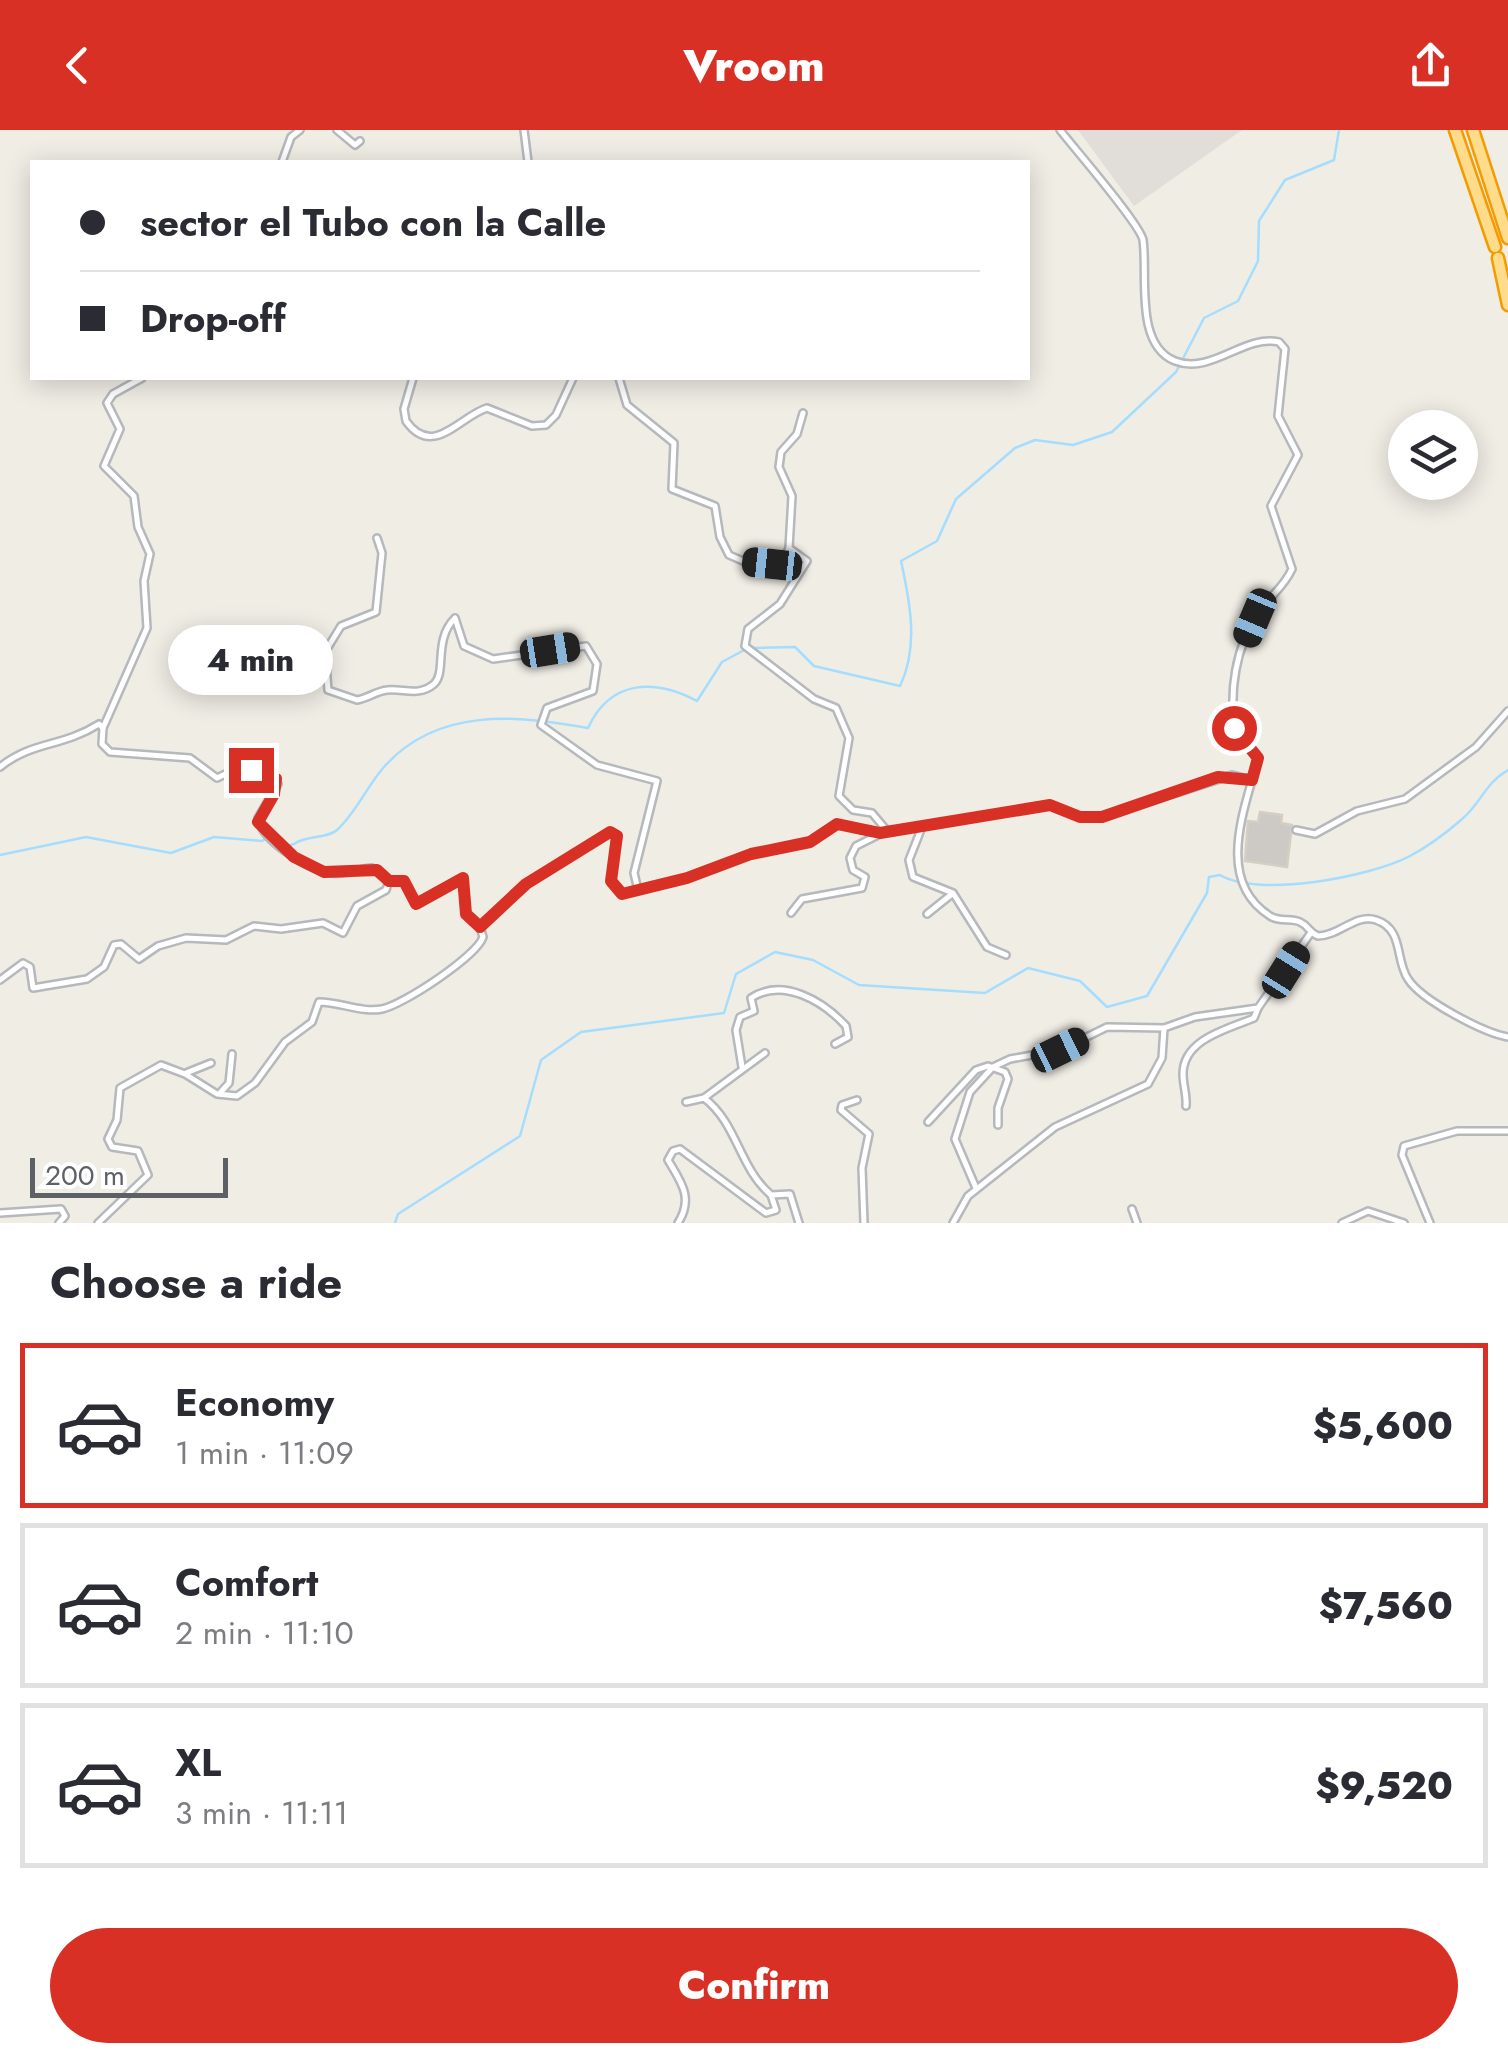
<!DOCTYPE html>
<meta charset="utf-8">
<style>
body{margin:0;font-family:Jost,sans-serif;background:#f7f7f7;color:#2b2b33;height:100vh;display:flex;flex-direction:column;font-size:38px;white-space:nowrap}
*{box-sizing:border-box;margin:0}
p{font-size:32px;color:#7c7c81}
.icon{flex:none;width:55px;height:55px;fill:none;stroke:currentColor;stroke-width:2;stroke-linecap:round;stroke-linejoin:round}
.map{position:relative;height:1093px;overflow:hidden}
.panel{display:flex;flex-direction:column;background:#fff;flex:1}
.panel>*{flex:none}
.guide{position:absolute;left:30px;top:30px;width:1000px;height:220px;border-radius:0px;box-shadow:0 5px 25px #0003;display:grid;align-content:center;height:220px;padding:0 50px;background:#fff}
.fabs{position:absolute;left:1388px;top:280px;display:grid;gap:20px}
.fabs a{display:grid;place-items:center;width:90px;height:90px;border-radius:50%;background:#fff;box-shadow:0 5px 25px #0003;font-size:50px}
.scale{position:absolute;left:30px;bottom:25px;width:198px;box-sizing:border-box;padding-left:10px;border:5px solid #5d6166;border-top:0;font-size:28px;line-height:35px;white-space:nowrap;color:#5d6166;-webkit-text-stroke:8px #fff;paint-order:stroke}
.end{position:absolute;width:45px;height:45px;margin:-22px;border:12px solid #d93025;background:#fff;box-shadow:0 0 0 5px #fff}
.from{border-radius:50%}
.bubble{position:absolute;height:70px;border-radius:35px;background:#fff;box-shadow:0 5px 25px #0003;font-size:32px;font-weight:800;line-height:70px;text-align:center}
.car{position:absolute;width:30px;height:60px;margin:-30px -15px;border-radius:12px;box-shadow:0 0 8px 2px #0007;background:linear-gradient(#222 24%,#8ab4d8 0 40%,#222 0 76%,#8ab4d8 0 86%,#222 0)}
.guide b{display:flex;align-items:center;gap:35px;height:95px;font-size:38px}
.guide b+b{border-top:2px solid #e1e1e2}
.guide i{width:25px;height:25px;background:#2b2b33}
ul{padding:0;list-style:none}
li{display:flex;align-items:center;gap:30px;height:165px;margin:0 20px 15px;padding:0 30px;border:5px solid #e1e1e2;border-radius:0px}
li div{flex:1}
li b{display:block;font-size:38px}
li em{font-style:normal;font-weight:800}
li.selected{border-color:#d93025}
li>.icon{width:90px;height:90px;stroke-width:1.5}
h2{padding:0 50px;font-size:45px;line-height:120px}
.button{display:flex;gap:20px;margin-top:auto;padding:20px 50px}
.button a{flex:1;height:115px;border-radius:60px;background:#d93025;color:#fff;font-size:40px;font-weight:800;line-height:115px;text-align:center}
header{display:flex;justify-content:space-between;align-items:center;height:130px;padding:0 50px;background:#d93025;color:#fff;font-size:45px;font-weight:800}
.map>svg:first-child{display:block}
</style>
<header><svg class="icon" aria-label="back" viewBox="0 0 24 24"><path d="M15 5l-7 7 7 7"/></svg>Vroom<svg class="icon" aria-label="share" viewBox="0 0 24 24"><path d="M12 15V3M7 8l5-5 5 5M5 13v7h14v-7"/></svg></header>
<div class="map">
<svg width="1508" height="1093" viewBox="0 0 1508 1093">
<rect width="100%" height="100%" fill="#f0ede5"/>
<!-- industrial -->
<path fill="#e1ded9" d="M1078 0H1242L1134 76Z"/>
<g fill="none" stroke-linecap="round" stroke-linejoin="round">
<!-- stream -->
<g stroke="#a5ddff" stroke-width="2.5">
<path d="M754 518 795 517 814 536 900 556C919 517 910 472 901 431L937 411 956 369 1015 318 1035 310 1073 315 1112 302 1176 242 1204 188 1238 171 1258 131 1259 91 1285 50 1334 30 1339 0"/>
<path d="M0 725 86 707 171 723 214 707 262 711 273 704 287 716 294 714C306 705 327 709 337 700 356 683 367 656 384 637 437 577 516 585 588 598 610 550 654 548 697 571L722 532 746 519"/>
<path d="M395 1093 398 1084 520 1006 541 930 581 902 724 883 736 844 775 822 813 830 859 855 985 863 1028 838 1080 851 1107 877 1147 866 1207 763 1209 747 1220 745C1259 768 1370 747 1410 726 1427 717 1446 703 1461 690 1480 675 1485 653 1508 640"/>
</g>
</g>
<!-- building -->
<path fill="#cdc9c4" stroke="#d5cec3" stroke-width="2.5" d="M1260 682 1282 685 1281 693 1292 695 1287 737 1245 731 1248 691 1258 692Z"/>
<g fill="none" stroke-linecap="round" stroke-linejoin="round">
<defs>
<g id="street">
<path d="M337 0 355 15 360 11"/>
<path d="M524 0 528 32"/>
<path d="M1060 0C1074 18 1140 94 1143 110 1148 144 1134 215 1175 231 1212 245 1244 204 1279 212L1285 219 1278 286 1298 325 1271 376 1292 439C1284 457 1270 466 1259 482 1235 517 1229 562 1235 603L1258 628 1252 650"/>
<path d="M282 32 291 7 300 0"/>
<path d="M142 248 113 264 107 273 120 299 104 336 134 366 138 397 150 424 144 451 147 498 103 598 102 614 110 622 190 628 217 648 236 639 273 645 278 654 258 688C261 710 304 736 325 742 342 746 356 739 372 738L389 751H404L416 774 463 748 466 783 480 797 525 754 610 702 617 707 611 751 622 764 687 748 751 724 810 712 837 694 880 703 1050 675 1080 687H1101L1232 645 1252 650C1239 695 1221 755 1270 786 1279 792 1291 788 1300 792 1309 796 1308 802 1318 806 1339 806 1356 783 1376 790 1404 799 1395 830 1408 849 1421 870 1484 903 1508 907"/>
<path d="M413 248 404 279 406 291C433 329 460 286 487 278L532 296 546 295 556 285 573 248"/>
<path d="M619 248 627 275 674 313 672 359 715 376 720 407 729 425 743 431H783L789 418"/>
<path d="M803 283 797 304 781 322 779 337 792 366 789 418 807 431 780 474 748 499 745 516 814 569 836 578 849 608 839 666 853 680 872 683 888 702"/>
<path d="M377 408 382 423 376 482 341 496 325 522 328 560 357 570C368 568 377 561 387 560 403 558 419 567 434 554 447 542 433 510 455 488L464 516 493 529 586 516 597 534 593 561 547 578 541 595 597 635 657 651 634 743 638 760"/>
<path d="M0 637C34 610 61 618 99 594L103 598"/>
<path d="M922 697 909 730 913 747 953 763 987 817 1006 825"/>
<path d="M1296 700 1315 704 1357 681 1405 669 1476 617 1508 581"/>
<path d="M791 783 802 769 862 758 865 747 853 740 850 728 856 716 878 705"/>
<path d="M927 784 952 764"/>
<path d="M0 850 23 833 30 837 33 858 87 849 104 837 114 815 121 814 139 829 158 816 186 808 226 810 254 796 281 799 323 793 343 803 357 776 386 760 389 751"/>
<path d="M742 937 736 900 740 887 754 881 751 868C783 847 823 871 846 896L848 907 835 914"/>
<path d="M186 943 211 933"/>
<path d="M220 963 229 953 232 924"/>
<path d="M704 968 765 923"/>
<path d="M857 970 842 975 841 980 869 1004 862 1038 864 1093"/>
<path d="M686 972 704 968C737 993 739 1037 770 1064"/>
<path d="M1186 976C1187 965 1183 955 1183 944 1183 909 1228 899 1254 888L1258 878"/>
<path d="M928 992 976 940 988 936 1005 942 1008 949 998 978V995"/>
<path d="M976 1058 955 1009 970 962 993 937 1010 929 1060 920 1107 897 1164 898"/>
<path d="M1132 1079 1137 1093"/>
<path d="M0 1083 61 1079 65 1086 59 1093"/>
<path d="M98 1093 148 1045 138 1021 112 1017 108 1009 117 990 120 958 161 935 185 944 217 964 237 966 255 953 285 912 312 892 319 872C340 872 362 883 382 879 403 875 477 826 483 807L480 797"/>
<path d="M678 1093C694 1068 681 1052 668 1030L673 1021 680 1019 766 1083 776 1080 771 1065 790 1064 799 1093"/>
<path d="M953 1093 968 1066 1055 997 1148 954 1162 928 1164 898 1195 887 1258 878 1310 804"/>
<path d="M1342 1093 1368 1081 1404 1093"/>
<path d="M1430 1093 1402 1025 1404 1016 1457 1001H1508"/>
</g>
<g id="highway">
<path d="M1455 0 1495 117"/>
<path d="M1473 0 1508 108"/>
<path d="M1498 128 1508 175"/>
</g>
</defs>
<!-- street casing -->
<use href="#street" stroke="#b5b8bc" stroke-width="10"/>
<!-- highway casing -->
<use href="#highway" stroke="#f49b00" stroke-width="15"/>
<!-- street -->
<use href="#street" stroke="#fff" stroke-width="5"/>
<!-- highway -->
<use href="#highway" stroke="#ffdc8c" stroke-width="10"/>
</g>
<g fill="none" stroke-linecap="round" stroke-linejoin="round">
<!-- route -->
<path stroke="#d93025" stroke-width="12" d="M251 640 276 649 274 664 258 692 294 727 324 742 377 740 389 751H404L416 774 463 748 466 784 480 797 526 754 610 702 617 706 611 751 622 764 687 748 751 724 810 712 837 694 880 703 1050 675 1080 687H1102L1218 647 1252 650 1258 628 1234 598"/>
</g>
</svg>
<div class="fabs">
<a><svg class="icon" aria-label="layers" viewBox="0 0 24 24"><path d="M12 4l9 5-9 5-9-5zM3 14l9 5 9-5"/></svg></a>
</div>
<div class="scale">200 m</div>
<i class="end from" style="left:1234px;top:598px"></i>
<i class="end" style="left:251px;top:640px"></i>
<div class="bubble" style="left:168px;top:495px;width:165px">4 min</div>
<i class="car" style="left:772px;top:434px;rotate:276deg"></i>
<i class="car" style="left:1255px;top:488px;rotate:203deg"></i>
<i class="car" style="left:550px;top:520px;rotate:81deg"></i>
<i class="car" style="left:1286px;top:840px;rotate:32deg"></i>
<i class="car" style="left:1060px;top:920px;rotate:64deg"></i>
<div class="guide">
<b><i class="from"></i>sector el Tubo con la Calle</b>
<b><i></i>Drop-off</b>
</div>
</div>
<section class="panel">
<h2>Choose a ride</h2>
<ul>
<li class="selected"><svg class="icon" aria-label="car" viewBox="0 0 24 24"><path d="M5 17H2v-5l4-1 3-4h7l3 4 3 1v5h-3M9 17h6M6 11h13"/><circle cx="7" cy="17" r="2"/><circle cx="17" cy="17" r="2"/></svg><div><b>Economy</b><p>1 min · 11:09</p></div><em>$5,600</em></li>
<li><svg class="icon" aria-label="car" viewBox="0 0 24 24"><path d="M5 17H2v-5l4-1 3-4h7l3 4 3 1v5h-3M9 17h6M6 11h13"/><circle cx="7" cy="17" r="2"/><circle cx="17" cy="17" r="2"/></svg><div><b>Comfort</b><p>2 min · 11:10</p></div><em>$7,560</em></li>
<li><svg class="icon" aria-label="car" viewBox="0 0 24 24"><path d="M5 17H2v-5l4-1 3-4h7l3 4 3 1v5h-3M9 17h6M6 11h13"/><circle cx="7" cy="17" r="2"/><circle cx="17" cy="17" r="2"/></svg><div><b>XL</b><p>3 min · 11:11</p></div><em>$9,520</em></li>
</ul>
<div class="button"><a>Confirm</a></div>
</section>
